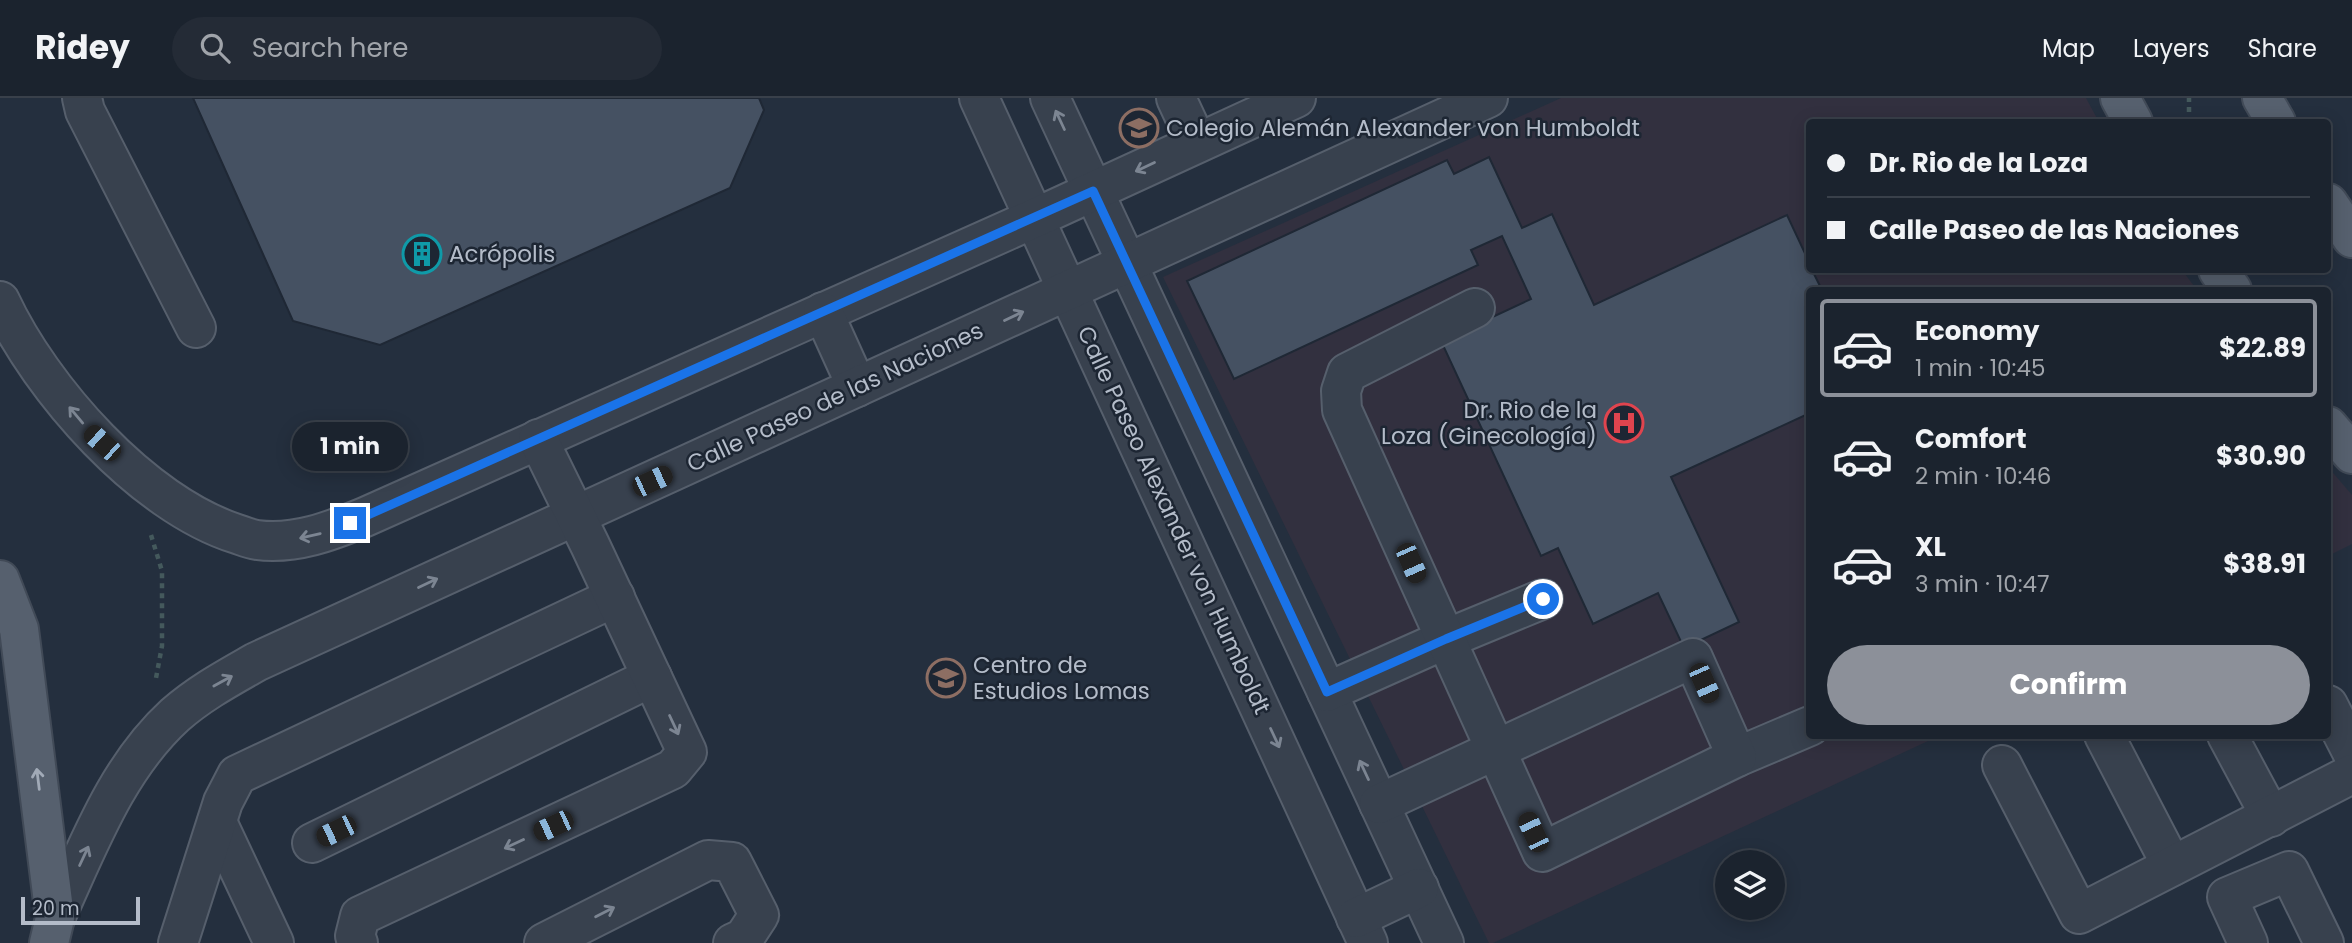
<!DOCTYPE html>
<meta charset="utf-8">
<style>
body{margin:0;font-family:Poppins,sans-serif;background:#242b36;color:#f1f3f6;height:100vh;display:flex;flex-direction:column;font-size:26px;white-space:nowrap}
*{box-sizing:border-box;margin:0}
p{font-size:23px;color:#a0a4aa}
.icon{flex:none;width:38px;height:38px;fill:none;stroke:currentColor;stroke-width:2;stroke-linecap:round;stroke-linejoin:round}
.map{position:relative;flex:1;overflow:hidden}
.panel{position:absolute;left:1806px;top:189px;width:525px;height:452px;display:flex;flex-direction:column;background:#1b232e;border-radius:7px;box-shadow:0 4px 18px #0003,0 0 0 2px #39404a}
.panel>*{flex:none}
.guide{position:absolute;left:1806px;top:21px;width:525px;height:154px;border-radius:7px;box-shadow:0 4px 18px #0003,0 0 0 2px #39404a;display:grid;align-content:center;height:154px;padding:0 21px;background:#1b232e}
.tools{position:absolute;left:1715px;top:752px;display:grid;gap:14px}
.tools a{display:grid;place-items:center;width:70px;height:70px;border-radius:50%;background:#1b232e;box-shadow:0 4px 18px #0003,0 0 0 2px #39404a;font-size:35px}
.scale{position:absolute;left:21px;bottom:18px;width:119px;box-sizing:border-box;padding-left:7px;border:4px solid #b4bcc9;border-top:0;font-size:19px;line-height:24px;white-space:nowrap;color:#b4bcc9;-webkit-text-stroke:5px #1d2633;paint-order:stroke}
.end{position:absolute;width:32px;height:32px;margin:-16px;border:9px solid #1a73e8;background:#fff;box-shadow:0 0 0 4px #fff}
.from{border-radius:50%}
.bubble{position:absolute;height:49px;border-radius:24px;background:#1b232e;box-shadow:0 4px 18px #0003,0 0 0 2px #39404a;font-size:23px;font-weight:700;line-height:49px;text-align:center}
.car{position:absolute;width:21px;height:42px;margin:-21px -10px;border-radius:9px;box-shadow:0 0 5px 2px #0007;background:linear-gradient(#222 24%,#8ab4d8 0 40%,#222 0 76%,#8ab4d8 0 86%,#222 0)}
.guide b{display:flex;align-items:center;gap:24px;height:66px;font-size:26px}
.guide b+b{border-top:2px solid #39404a}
.guide i{width:18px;height:18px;background:#f1f3f6}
ul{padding:12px 0 0;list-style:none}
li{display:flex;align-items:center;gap:21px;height:98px;margin:0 14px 10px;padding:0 7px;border:4px solid transparent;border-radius:7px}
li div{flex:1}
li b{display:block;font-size:26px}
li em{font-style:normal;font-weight:700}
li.selected{border-color:#8c9099}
li>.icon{width:63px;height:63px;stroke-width:1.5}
.primary-button{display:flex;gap:14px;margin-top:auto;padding:14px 21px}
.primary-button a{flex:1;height:80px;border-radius:42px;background:#8c9099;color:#fff;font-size:28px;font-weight:700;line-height:80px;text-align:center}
header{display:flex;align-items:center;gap:42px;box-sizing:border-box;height:98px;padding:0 35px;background:#1b232e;border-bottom:2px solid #39404a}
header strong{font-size:33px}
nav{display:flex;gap:38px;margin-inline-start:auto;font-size:24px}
.search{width:490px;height:63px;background:#242b36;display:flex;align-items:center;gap:18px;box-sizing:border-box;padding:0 24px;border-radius:38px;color:#a0a4aa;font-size:26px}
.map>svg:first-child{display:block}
</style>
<header>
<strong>Ridey</strong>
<div class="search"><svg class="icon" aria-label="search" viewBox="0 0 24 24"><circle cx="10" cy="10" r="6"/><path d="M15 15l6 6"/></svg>Search here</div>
<nav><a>Map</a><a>Layers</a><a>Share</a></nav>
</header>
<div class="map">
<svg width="2352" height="845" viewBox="0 0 2352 845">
<rect width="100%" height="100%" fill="#242f3e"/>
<!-- medical -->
<g fill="#32303f">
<path d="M1561 0H2086L2099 24H1810V172H2182L2197 192H1810V637H1941L1493 845H1489L1163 179Z"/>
<path d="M2328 369 2352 397V446L2328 458Z"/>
</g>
<!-- building -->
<g fill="#455162" stroke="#1f2835" stroke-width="2">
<path d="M193 0H759L764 12 730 90 380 247 293 223Z"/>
<path d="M1489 59 1522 130 1552 116 1594 207 1787 117 1810 166V172H1812L1822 192H1810V315L1671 379 1739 524 1684 550 1658 495 1593 526 1558 450 1541 458 1441 243 1531 201 1502 138 1471 152 1478 167 1234 281 1187 183 1447 62 1454 76Z"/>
</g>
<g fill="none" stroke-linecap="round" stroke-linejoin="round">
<defs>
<g id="minor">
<path d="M82 0 85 13 196 230"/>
<path d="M979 0 1368 845"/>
<path d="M1050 0 1444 845"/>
<path d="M1176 0 1197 45"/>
<path d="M0 203C41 291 142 406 237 436 243 438 250 441 257 442 295 447 331 433 365 419L1035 120 1296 0"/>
<path d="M823 214 857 289"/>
<path d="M1327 594 1446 541 1543 501"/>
<path d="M2328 607 2352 654"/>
<path d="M2104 637 2172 768"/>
<path d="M2227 637 2271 719"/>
<path d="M1737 659 1810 628"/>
<path d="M2002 667 2079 816 2352 676"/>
<path d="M1379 706 1693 560 1737 659 1542 754 1342 312 1341 293 1347 275 1475 210"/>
<path d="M217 724 274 845"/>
<path d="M312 745 652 579"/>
<path d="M55 820C88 749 116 671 175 617 200 595 228 580 256 564L1488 0"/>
<path d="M1356 820 1419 790"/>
<path d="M178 845 223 704 237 677 615 499"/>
<path d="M358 845 355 838 360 818 673 671 687 654 590 447 538 341"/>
<path d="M544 845 708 762 732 764 759 817 744 840 733 845"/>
<path d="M2248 845 2227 799 2289 773 2324 845"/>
</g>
<g id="major">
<path d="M2120 0 2133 24"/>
<path d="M2262 0 2276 24"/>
<path d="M2328 105 2352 140"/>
<path d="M2218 172 2232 192"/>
<path d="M2328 328 2352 356"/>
<path d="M0 482 19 531 55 820 49 845"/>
</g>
</defs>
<!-- minor casing -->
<use href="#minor" stroke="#565f6c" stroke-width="42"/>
<!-- major casing -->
<use href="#major" stroke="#414a57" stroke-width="42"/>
<!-- path -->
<g stroke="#44595c" stroke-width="4.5" stroke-dasharray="5 5" stroke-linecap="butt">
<path d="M2189 24V0"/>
<path d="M151 437 162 473V548L156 580"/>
</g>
<!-- minor -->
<use href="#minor" stroke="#38414e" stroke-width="38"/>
<!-- major -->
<use href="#major" stroke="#56606e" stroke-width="38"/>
</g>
<!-- one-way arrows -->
<defs><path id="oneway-shaft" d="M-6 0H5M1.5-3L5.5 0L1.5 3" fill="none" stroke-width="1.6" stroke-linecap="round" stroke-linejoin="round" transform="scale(1.75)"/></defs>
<g stroke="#7c8592">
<use href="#oneway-shaft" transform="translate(1060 22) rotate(-115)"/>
<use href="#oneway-shaft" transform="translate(1145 69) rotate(155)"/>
<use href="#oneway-shaft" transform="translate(1014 218) rotate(-25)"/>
<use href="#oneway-shaft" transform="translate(76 317) rotate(-130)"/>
<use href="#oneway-shaft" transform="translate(310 438) rotate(167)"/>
<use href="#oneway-shaft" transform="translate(428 485) rotate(-25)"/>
<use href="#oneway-shaft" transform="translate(223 583) rotate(-29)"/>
<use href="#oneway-shaft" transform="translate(674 627) rotate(65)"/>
<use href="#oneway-shaft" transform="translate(1275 640) rotate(65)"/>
<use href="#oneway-shaft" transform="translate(1364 672) rotate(-115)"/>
<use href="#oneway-shaft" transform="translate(514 746) rotate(155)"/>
<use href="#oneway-shaft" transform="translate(84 758) rotate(-65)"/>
<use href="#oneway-shaft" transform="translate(605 814) rotate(-27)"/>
</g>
<use stroke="#a1aab7" href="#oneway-shaft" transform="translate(38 681) rotate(-97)"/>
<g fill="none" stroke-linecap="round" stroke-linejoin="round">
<!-- route -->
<path stroke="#1a73e8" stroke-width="9" d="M350 425 1093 93 1327 594 1446 541 1543 501"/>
</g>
<!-- icons -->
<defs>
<symbol id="school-ring" viewBox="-11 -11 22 22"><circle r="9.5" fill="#1d2633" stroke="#8d6e63" stroke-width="1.5"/><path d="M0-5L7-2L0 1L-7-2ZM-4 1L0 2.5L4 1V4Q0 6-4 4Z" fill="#8d6e63"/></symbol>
<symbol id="building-ring" viewBox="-11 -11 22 22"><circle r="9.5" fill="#1d2633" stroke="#0f9aa8" stroke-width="1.5"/><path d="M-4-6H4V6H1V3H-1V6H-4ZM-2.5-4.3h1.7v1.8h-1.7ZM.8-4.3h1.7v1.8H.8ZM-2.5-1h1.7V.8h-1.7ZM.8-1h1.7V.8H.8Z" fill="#0f9aa8"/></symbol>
<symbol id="hospital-ring" viewBox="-11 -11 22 22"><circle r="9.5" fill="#1d2633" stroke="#e0444e" stroke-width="1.5"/><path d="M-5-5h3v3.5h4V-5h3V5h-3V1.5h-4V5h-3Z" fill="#e0444e"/></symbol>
</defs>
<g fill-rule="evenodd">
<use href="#school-ring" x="1117" y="8" width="44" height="44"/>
<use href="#building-ring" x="400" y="134" width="44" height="44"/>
<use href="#hospital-ring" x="1602" y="303" width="44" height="44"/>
<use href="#school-ring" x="924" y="558" width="44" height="44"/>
</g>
<g text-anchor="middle" stroke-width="5" stroke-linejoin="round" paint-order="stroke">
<!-- poi labels -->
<g font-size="23" fill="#b4bcc9" stroke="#1d2633" text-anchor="start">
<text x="1166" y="38">Colegio Alemán Alexander von Humboldt</text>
<text x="449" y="164">Acrópolis</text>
<text x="1597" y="320" text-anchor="end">Dr. Rio de la<tspan x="1597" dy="26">Loza (Ginecología)</tspan></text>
<text x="973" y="575">Centro de<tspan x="973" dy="26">Estudios Lomas</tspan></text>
</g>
<!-- street labels -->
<g font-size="23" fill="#b4bcc9" stroke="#1d2633">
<text transform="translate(835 299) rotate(-25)" y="8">Calle Paseo de las Naciones</text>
<text transform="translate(1174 422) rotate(65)" y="8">Calle Paseo Alexander von Humboldt</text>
</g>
</g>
</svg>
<div class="tools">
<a><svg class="icon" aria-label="layers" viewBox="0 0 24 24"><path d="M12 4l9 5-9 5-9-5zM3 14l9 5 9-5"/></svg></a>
</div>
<div class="scale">20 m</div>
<i class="end from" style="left:1543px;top:501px"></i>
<i class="end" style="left:350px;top:425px"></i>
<div class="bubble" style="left:292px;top:324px;width:116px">1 min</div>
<i class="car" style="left:102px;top:345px;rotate:312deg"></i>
<i class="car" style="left:652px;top:383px;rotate:65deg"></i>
<i class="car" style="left:1411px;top:465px;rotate:156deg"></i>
<i class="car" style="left:1704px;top:585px;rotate:156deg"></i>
<i class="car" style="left:553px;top:728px;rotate:245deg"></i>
<i class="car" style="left:336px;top:733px;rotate:244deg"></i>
<i class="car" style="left:1533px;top:734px;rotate:335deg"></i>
<div class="guide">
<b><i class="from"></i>Dr. Rio de la Loza</b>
<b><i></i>Calle Paseo de las Naciones</b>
</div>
<section class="panel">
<ul>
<li class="selected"><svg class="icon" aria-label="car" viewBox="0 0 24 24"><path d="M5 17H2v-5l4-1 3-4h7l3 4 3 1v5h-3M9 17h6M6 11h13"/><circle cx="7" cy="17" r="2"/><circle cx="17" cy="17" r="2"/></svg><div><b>Economy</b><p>1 min · 10:45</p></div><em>$22.89</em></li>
<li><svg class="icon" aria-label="car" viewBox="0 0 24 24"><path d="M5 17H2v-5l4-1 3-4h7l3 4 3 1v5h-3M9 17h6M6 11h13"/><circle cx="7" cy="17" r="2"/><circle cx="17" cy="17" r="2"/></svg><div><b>Comfort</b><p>2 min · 10:46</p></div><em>$30.90</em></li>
<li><svg class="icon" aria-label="car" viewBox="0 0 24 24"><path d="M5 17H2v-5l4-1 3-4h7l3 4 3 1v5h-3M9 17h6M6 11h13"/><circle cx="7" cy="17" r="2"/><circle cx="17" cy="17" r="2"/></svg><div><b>XL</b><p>3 min · 10:47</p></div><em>$38.91</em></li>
</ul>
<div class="primary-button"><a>Confirm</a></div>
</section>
</div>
